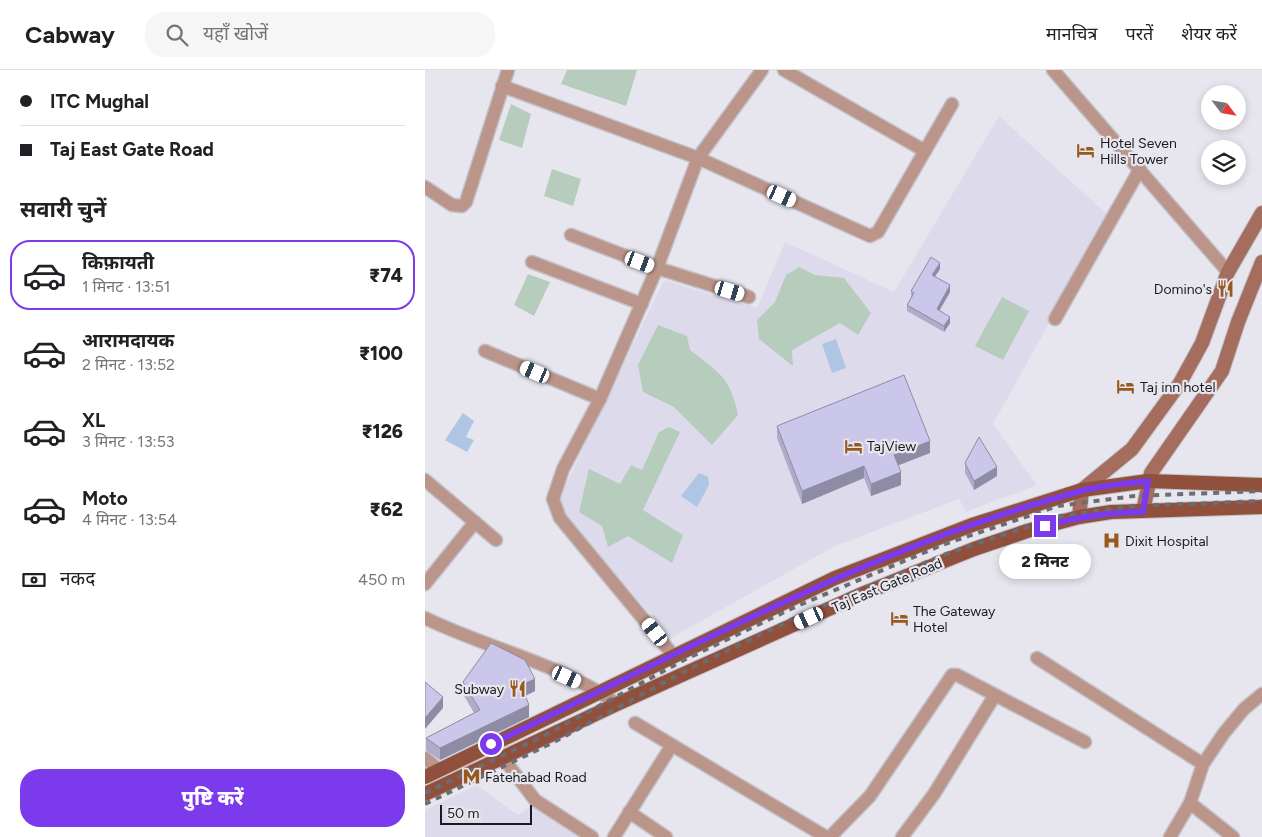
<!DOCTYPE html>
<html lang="hi">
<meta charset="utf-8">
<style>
body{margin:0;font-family:Figtree,"Noto Sans Devanagari",sans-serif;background:#f6f6f6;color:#202124;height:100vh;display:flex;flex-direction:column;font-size:19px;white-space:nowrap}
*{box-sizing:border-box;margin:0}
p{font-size:16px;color:#757577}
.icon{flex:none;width:28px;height:28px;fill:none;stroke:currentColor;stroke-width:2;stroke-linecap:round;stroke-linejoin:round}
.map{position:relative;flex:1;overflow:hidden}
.side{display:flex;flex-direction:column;background:#fff;width:425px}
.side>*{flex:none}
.banner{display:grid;align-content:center;height:110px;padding:0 20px;background:#fff}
.needle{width:32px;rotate:121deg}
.controls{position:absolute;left:776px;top:15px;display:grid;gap:10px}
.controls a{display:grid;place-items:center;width:45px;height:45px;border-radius:50%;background:#fff;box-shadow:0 2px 8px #0003;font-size:25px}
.scale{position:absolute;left:15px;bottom:12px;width:92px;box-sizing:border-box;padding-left:5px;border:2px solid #1a1a1d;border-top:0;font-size:14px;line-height:18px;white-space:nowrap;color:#1a1a1d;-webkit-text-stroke:4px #e7e6ef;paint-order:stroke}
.end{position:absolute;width:22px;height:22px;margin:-11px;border:6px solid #7c3aed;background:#fff;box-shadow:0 0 0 2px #fff}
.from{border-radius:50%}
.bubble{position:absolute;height:35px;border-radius:18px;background:#fff;box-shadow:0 2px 8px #0003;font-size:16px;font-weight:800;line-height:35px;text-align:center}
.car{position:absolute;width:15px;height:30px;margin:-15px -8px;border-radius:6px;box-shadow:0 0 4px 1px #0007;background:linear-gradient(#fff 24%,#345 0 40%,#fff 0 76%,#345 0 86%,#fff 0)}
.banner b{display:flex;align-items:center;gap:18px;height:48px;font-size:19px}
.banner b+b{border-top:1px solid #e0e0e0}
.banner i{width:12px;height:12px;background:#202124}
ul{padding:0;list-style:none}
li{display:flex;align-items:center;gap:15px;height:70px;margin:0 10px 8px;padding:0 10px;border:2px solid transparent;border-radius:20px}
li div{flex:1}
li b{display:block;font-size:19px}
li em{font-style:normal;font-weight:800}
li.on{border-color:#7c3aed}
li>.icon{width:45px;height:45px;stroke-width:1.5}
h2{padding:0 20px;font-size:22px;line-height:60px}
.pay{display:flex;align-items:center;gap:12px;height:55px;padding:0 20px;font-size:19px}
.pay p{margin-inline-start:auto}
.primary-button{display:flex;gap:10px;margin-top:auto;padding:10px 20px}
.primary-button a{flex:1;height:58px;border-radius:20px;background:#7c3aed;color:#fff;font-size:20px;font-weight:800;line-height:58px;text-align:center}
header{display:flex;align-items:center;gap:30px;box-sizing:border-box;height:70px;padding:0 25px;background:#fff;border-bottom:1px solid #e0e0e0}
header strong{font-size:24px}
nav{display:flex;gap:28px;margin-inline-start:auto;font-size:18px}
.search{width:350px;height:45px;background:#f6f6f6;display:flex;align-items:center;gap:12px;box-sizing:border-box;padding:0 18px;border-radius:20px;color:#757577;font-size:19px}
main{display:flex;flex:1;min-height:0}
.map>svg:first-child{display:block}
</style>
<header>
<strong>Cabway</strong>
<div class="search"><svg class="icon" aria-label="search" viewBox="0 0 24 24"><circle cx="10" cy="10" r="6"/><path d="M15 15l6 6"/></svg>यहाँ खोजें</div>
<nav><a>मानचित्र</a><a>परतें</a><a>शेयर करें</a></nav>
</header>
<main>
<section class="side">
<div class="banner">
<b><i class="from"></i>ITC Mughal</b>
<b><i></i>Taj East Gate Road</b>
</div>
<h2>सवारी चुनें</h2>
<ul>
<li class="on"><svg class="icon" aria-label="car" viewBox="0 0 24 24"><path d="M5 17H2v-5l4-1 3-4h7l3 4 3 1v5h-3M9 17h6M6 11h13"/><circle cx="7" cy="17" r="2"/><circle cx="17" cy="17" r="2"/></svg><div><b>किफ़ायती</b><p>1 मिनट · 13:51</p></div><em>₹74</em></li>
<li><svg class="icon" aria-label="car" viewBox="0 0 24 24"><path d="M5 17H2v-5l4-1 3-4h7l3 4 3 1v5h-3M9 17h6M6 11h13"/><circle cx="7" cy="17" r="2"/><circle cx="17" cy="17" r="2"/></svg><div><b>आरामदायक</b><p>2 मिनट · 13:52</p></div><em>₹100</em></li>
<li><svg class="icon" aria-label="car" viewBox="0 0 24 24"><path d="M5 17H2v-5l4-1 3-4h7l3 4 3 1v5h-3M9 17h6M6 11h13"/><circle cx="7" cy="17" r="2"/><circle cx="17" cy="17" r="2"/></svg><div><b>XL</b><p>3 मिनट · 13:53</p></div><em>₹126</em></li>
<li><svg class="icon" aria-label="car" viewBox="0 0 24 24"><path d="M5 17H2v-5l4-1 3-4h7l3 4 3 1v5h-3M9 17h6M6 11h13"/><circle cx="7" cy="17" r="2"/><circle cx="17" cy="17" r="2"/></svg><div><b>Moto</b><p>4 मिनट · 13:54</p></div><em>₹62</em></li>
</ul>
<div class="pay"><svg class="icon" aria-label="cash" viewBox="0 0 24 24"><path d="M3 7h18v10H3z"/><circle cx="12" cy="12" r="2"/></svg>नकद<p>450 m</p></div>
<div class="primary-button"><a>पुष्टि करें</a></div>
</section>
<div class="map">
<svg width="837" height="767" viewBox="0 0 837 767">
<rect width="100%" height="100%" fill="#e7e6ef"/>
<!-- built -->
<g fill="#dddbeb">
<path d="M574 46 684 146 568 354 612 415 541 442 534 429 410 476 246 568 134 438 133 431 239 210 332 238 360 172 469 222Z"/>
<path d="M52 715 93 745 109 734 161 767H0V740Z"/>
</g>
<!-- green -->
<g fill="#b6ccbd">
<path d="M142 0H212L201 36 136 14Z"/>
<path d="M86 34 106 44 97 78 74 70Z"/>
<path d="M127 99 156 109 148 136 119 126Z"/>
<path d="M374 197 390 205 419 208 446 243 433 265 415 253 367 280 368 296 334 269 332 250 350 232 361 205Z"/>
<path d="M103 204 125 212 109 246 89 235Z"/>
<path d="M577 227 604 241 578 290 550 276Z"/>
<path d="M233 255 262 266 265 280C294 303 305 306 313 345L287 375 249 337 218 322 213 295Z"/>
<path d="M244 357 255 362 218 440 258 465 247 493 203 466 183 477 177 456 154 442 164 399 195 414 206 395 217 400 234 362Z"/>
</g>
<!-- water -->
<g fill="#aec5e3">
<path d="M411 269 421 298 407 303 397 274Z"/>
<path d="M38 343 49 351 41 367 49 370 42 382 20 370Z"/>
<path d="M274 403 283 407 284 415 272 437 256 426Z"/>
</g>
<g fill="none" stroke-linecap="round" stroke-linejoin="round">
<defs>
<g id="minor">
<path d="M359 0 500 81"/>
<path d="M628 0 803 202"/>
<path d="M77 16 273 88 445 166 453 162 527 34"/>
<path d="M0 117 27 135 37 136 41 132 83 0"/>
<path d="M146 165 232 198 273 88 337 0"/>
<path d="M107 192 217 234"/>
<path d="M630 249 715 99"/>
<path d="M60 281 175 329"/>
<path d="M0 410 71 470"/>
<path d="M0 514 50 452"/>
<path d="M0 548C63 579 135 593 192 634"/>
<path d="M248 585 135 448 128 429 138 399 175 329 232 198 324 227"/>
<path d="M612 588 778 694"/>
<path d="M210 653 401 767"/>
<path d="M0 688 14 700"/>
<path d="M78 688 110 730 167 767"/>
<path d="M765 733 808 767"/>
<path d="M204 742 241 767"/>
<path d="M189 767 247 675"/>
<path d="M405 767 445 726 527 605H532L660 672"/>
<path d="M477 767 509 724 570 625"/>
<path d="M745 767 765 733 778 694 799 663 819 639 837 624"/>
</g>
<g id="secondary">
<path d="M718 441 726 403 797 301 813 252 837 192"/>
<path d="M654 447 657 420 707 379 755 313 777 273 803 202 837 143"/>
</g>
<g id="primary">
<path d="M0 707 410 508 547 455 657 420 723 411 837 415"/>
<path d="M0 724 192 634 437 524 549 479 602 461 654 447 686 442 837 437"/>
</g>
</defs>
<!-- minor casing -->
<use href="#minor" stroke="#c2c1c9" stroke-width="15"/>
<!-- secondary casing -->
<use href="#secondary" stroke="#c2c1c9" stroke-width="16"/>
<!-- primary casing -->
<use href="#primary" stroke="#c2c1c9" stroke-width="16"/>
<!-- minor -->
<use href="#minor" stroke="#bc958a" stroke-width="12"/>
<!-- secondary -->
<use href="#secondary" stroke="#a46d5d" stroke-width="14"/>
<!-- primary -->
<use href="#primary" stroke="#91503c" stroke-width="14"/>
<!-- rail -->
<g stroke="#6d6c72" stroke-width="4" stroke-dasharray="6 6" stroke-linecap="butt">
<path d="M0 723 124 663 259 590 370 537 517 475 633 436 709 426 837 421"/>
<path d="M0 734 129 672 264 599 374 546 521 484 635 446 710 436 837 431"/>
</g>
</g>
<!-- wall -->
<g fill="#afabc9">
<path d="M515 199 510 206 525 222 514 240 525 253 519 262 482 241V235L487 228 486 227V221Z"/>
<path d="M352 356 505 383 473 395 476 415 446 426 439 408 377 434 352 368Z"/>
<path d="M540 393 572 406 549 420 540 403Z"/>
<path d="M38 612 110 621 100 626 104 647 15 690 1 680V668L49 643 38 624Z"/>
</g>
<!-- shaded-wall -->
<g fill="#8e8ba4">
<path d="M515 193V199L507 211V205Z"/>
<path d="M525 215V222L512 245V239Z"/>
<path d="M525 247V253L519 262V256Z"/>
<path d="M505 371V383L469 397V385Z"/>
<path d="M439 396V408L377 434V421Z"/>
<path d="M572 397V406L549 420V411Z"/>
<path d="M476 402V415L446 426V414Z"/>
<path d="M110 609V621L96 628V615Z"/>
<path d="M18 627V638L0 659V648Z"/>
<path d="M104 635V647L15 690V678Z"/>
</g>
<!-- building -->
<g fill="#cbc7ea" stroke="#8e8ba4">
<path d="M506 187 515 193 507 205 525 215 512 239 525 247 519 256 482 235 489 223 486 221Z"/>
<path d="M479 305 505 371 469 385 476 402 446 414 439 396 377 421 352 356Z"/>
<path d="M554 367 572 397 549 411 540 393Z"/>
<path d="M66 573 100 590 110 609 96 615 104 635 15 678 1 668 55 640 38 612Z"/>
<path d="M0 612 18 627 0 648Z"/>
</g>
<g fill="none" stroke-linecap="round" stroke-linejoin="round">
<!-- route -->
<path stroke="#7c3aed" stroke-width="6" d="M66 674C259 582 448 476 656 421 677 415 701 414 723 411L718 442C684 442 653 447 620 456"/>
</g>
<!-- icons -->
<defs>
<symbol id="hotel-bare" viewBox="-9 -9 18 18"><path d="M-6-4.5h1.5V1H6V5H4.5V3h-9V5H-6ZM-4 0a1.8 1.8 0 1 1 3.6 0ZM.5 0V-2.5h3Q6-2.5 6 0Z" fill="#97591e" stroke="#e7e6ef" stroke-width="2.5" paint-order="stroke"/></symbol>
<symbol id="restaurant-bare" viewBox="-9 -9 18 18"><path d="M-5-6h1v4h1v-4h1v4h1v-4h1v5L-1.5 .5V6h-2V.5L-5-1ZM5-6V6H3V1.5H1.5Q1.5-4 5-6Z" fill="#97591e" stroke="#e7e6ef" stroke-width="2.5" paint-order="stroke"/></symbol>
<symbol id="hospital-bare" viewBox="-9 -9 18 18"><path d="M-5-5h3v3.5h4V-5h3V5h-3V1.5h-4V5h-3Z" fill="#97591e" stroke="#e7e6ef" stroke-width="2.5" paint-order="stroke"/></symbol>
<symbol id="metro-bare" viewBox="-9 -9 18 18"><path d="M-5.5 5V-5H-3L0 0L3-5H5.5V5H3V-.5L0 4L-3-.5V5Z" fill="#97591e" stroke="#e7e6ef" stroke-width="2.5" paint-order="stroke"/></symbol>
</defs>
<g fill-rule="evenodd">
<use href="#hotel-bare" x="648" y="68" width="25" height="25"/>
<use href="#restaurant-bare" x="788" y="206" width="25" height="25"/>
<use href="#hotel-bare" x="688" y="304" width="25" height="25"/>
<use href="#hotel-bare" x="416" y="364" width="25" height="25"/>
<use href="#hospital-bare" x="674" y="458" width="25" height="25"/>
<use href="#hotel-bare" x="462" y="536" width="25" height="25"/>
<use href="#restaurant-bare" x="80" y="606" width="25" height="25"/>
<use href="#metro-bare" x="34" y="694" width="25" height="25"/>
</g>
<g text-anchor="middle" stroke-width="4.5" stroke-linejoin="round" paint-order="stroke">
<!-- poi labels -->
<g font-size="14" fill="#1a1a1d" stroke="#e7e6ef" text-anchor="start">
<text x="675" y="78">Hotel Seven<tspan x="675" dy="16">Hills Tower</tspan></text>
<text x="787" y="224" text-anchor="end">Domino's</text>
<text x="715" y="322">Taj inn hotel</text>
<text x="442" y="381">TajView</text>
<text x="700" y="476">Dixit Hospital</text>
<text x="488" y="546">The Gateway<tspan x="488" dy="16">Hotel</tspan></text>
<text x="79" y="624" text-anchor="end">Subway</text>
<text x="60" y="712">Fatehabad Road</text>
</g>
<!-- street labels -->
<g font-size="14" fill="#1a1a1d" stroke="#e7e6ef">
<text transform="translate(462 515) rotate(-23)" y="5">Taj East Gate Road</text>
</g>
</g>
</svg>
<div class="controls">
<a><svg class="needle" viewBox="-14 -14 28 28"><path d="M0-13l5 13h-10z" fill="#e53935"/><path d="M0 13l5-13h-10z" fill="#757577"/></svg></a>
<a><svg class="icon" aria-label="layers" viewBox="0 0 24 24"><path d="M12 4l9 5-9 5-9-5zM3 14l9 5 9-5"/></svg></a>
</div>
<div class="scale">50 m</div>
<i class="end from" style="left:66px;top:674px"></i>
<i class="end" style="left:620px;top:456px"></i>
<div class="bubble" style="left:574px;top:474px;width:92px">2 मिनट</div>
<i class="car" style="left:357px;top:126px;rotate:114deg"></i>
<i class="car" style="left:215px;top:192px;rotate:111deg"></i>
<i class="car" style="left:305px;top:221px;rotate:107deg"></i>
<i class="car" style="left:110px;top:302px;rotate:293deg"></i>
<i class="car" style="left:384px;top:548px;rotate:245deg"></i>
<i class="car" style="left:230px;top:562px;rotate:321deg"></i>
<i class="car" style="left:142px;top:607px;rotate:115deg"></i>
</div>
</main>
